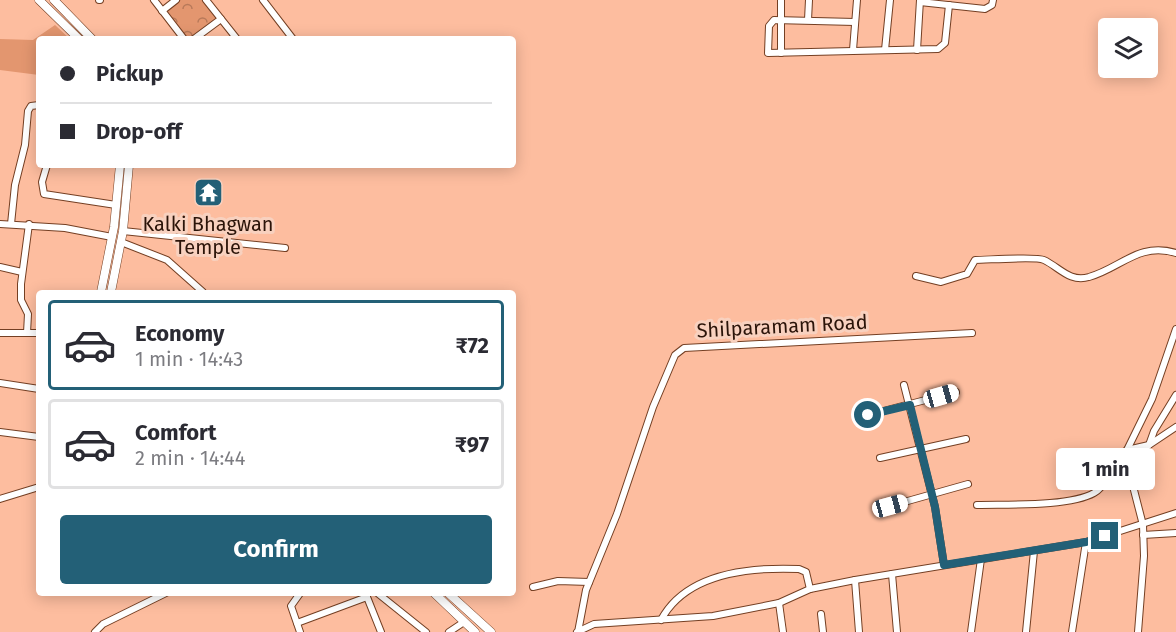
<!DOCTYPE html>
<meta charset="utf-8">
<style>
body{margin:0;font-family:"Fira Sans",sans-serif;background:#f2f2f3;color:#2b2b33;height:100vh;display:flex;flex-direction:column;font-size:22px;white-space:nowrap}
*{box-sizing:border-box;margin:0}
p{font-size:20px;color:#7c7c81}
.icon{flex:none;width:33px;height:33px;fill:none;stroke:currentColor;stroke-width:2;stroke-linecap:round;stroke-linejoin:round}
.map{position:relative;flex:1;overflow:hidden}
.panel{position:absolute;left:36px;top:290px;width:480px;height:306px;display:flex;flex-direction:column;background:#fff;border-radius:6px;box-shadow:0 3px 15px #0003}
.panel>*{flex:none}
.banner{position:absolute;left:36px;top:36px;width:480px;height:132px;border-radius:6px;box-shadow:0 3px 15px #0003;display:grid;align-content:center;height:132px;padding:0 24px;background:#fff}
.fabs{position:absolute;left:1098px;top:18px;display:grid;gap:12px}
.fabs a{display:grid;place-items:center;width:60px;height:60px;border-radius:6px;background:#fff;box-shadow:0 3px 15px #0003;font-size:30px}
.end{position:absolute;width:27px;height:27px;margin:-14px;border:8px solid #236077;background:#fff;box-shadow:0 0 0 3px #fff}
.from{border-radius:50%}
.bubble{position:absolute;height:42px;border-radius:6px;background:#fff;box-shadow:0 3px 15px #0003;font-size:20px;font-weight:700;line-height:42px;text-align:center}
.car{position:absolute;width:18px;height:36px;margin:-18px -9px;border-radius:8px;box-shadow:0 0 4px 2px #0007;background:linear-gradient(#fff 24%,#345 0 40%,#fff 0 76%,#345 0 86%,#fff 0)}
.banner b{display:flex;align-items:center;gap:21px;height:57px;font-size:22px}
.banner b+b{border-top:2px solid #e1e1e2}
.banner i{width:15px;height:15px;background:#2b2b33}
ul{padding:10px 0 0;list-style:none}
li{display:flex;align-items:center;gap:18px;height:90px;margin:0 12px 9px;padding:0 12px;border:3px solid #e1e1e2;border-radius:6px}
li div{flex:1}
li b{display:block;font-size:22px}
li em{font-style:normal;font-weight:700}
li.active{border-color:#236077}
li>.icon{width:54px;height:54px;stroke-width:1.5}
.button{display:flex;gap:12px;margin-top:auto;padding:12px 24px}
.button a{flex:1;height:69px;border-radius:6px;background:#236077;color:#fff;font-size:24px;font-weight:700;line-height:69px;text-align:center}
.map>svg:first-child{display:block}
</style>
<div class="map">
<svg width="1176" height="632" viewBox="0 0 1176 632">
<defs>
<pattern id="park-crowns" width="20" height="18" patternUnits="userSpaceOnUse" patternTransform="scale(1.5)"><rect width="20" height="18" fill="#e3966f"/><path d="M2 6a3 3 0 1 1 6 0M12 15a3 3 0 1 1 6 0" fill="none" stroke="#b87959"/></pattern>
</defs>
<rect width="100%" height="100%" fill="#fdbd9f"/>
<!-- park -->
<path fill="url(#park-crowns)" d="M180 0H203L217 18 188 39 166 10Z"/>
<!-- garden -->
<path fill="#e3966f" d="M55 25 70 39H39V75L0 70V39L33 40Z"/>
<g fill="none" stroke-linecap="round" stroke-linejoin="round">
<defs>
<g id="minor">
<path d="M99 0H100"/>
<path d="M154 0 184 39"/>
<path d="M206 0 237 39"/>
<path d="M263 0 293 39"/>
<path d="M781 0V53"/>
<path d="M920 2 985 9 992 5 993 0"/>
<path d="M162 11 176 0"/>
<path d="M808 20 809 0"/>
<path d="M855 22 774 20 769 26 768 53 938 49 945 43 949 5"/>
<path d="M194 39 221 19"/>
<path d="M853 50 857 0"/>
<path d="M885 50 890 0"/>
<path d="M917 50 920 0"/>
<path d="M47 165 42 182 44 194 116 205"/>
<path d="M0 224 65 228 112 237"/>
<path d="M11 224 15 185 25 145 28 111 31 106 39 105"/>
<path d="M123 231 285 248"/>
<path d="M121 242 167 260 203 292"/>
<path d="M0 267 22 272"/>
<path d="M916 276 941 282 967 274 975 260C987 260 1036 256 1044 260 1059 267 1070 283 1089 277 1121 268 1138 242 1176 253"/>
<path d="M0 333H39"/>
<path d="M27 333 28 314 21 300V284L29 224"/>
<path d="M0 383 39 389"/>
<path d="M904 385 935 507 944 565"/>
<path d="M868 415 956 392"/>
<path d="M0 432 39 437"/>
<path d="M1149 445 1154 431 1176 395"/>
<path d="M1127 450 1149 445 1176 427"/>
<path d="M880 458 966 439"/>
<path d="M0 499 39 487"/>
<path d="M977 505C1006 504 1069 507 1094 493 1108 485 1110 467 1126 459"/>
<path d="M890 506 968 484"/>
<path d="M1143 535 1176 533"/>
<path d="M892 574 897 632"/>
<path d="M855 580 859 632"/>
<path d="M533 587 558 581 589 582"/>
<path d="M365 592 381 632"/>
<path d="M376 592 426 632"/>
<path d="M779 603 783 632"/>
<path d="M821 614 823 632"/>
<path d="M661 620C686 573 751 567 799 569L806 572 810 589"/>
<path d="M297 623 367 597"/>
<path d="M95 632 103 624 168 592"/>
<path d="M300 632 291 606 301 592"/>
<path d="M449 632 464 622"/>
<path d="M577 632 594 624 713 616 779 603 810 589 855 580 1086 542 1176 513"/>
<path d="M578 632 586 590 617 514 653 407 675 355 684 348 972 333"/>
<path d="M971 632 981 559"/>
<path d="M1026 632 1034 551"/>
<path d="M1072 632 1086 542"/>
<path d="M1138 632 1144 556 1143 525 1126 459 1127 450 1152 399 1176 329"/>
</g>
<g id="major">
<path d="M39 0 79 39"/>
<path d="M54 0 92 39"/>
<path d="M101 292 114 227 120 165"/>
<path d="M111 292 123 231 129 165"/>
<path d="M433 592 475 632"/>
<path d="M447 592 491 632"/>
</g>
</defs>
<!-- minor casing -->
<use href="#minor" stroke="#743f23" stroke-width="8"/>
<!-- major casing -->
<use href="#major" stroke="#743f23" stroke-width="9"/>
<!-- minor -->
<use href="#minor" stroke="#fff" stroke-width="6"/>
<!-- major -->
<use href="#major" stroke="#fff" stroke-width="8"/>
</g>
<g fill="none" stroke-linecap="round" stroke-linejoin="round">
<!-- route -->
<path stroke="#236077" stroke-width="8" d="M868 415 910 405 935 507 944 565 1086 542 1105 536"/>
</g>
<!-- icons -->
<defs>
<symbol id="temple-square" viewBox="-11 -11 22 22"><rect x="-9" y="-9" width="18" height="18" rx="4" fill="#236077" stroke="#f8d1bf"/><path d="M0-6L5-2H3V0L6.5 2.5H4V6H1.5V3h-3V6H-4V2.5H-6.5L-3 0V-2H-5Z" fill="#fff"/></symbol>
</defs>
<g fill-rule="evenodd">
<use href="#temple-square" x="192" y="176" width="33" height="33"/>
</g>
<g text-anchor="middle" stroke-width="6" stroke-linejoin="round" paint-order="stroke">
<!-- poi labels -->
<g font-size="20" fill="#2b1409" stroke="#f8d1bf">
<text x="208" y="231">Kalki Bhagwan<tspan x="208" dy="23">Temple</tspan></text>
</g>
<!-- street labels -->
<g font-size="20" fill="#2b1409" stroke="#f8d1bf">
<text transform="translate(782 326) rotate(-3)" y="7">Shilparamam Road</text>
</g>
</g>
</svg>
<div class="fabs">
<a><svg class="icon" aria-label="layers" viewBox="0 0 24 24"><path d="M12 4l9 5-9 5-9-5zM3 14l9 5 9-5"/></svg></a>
</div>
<i class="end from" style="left:868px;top:415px"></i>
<i class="end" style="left:1105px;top:536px"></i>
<div class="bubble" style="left:1056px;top:448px;width:99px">1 min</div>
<i class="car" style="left:941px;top:396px;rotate:74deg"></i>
<i class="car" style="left:890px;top:506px;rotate:75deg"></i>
<div class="banner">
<b><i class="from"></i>Pickup</b>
<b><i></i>Drop-off</b>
</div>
<section class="panel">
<ul>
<li class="active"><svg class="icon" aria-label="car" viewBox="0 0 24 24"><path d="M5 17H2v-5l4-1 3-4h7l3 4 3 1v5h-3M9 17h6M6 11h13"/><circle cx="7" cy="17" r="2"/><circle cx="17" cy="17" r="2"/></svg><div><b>Economy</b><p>1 min · 14:43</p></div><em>₹72</em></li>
<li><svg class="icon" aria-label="car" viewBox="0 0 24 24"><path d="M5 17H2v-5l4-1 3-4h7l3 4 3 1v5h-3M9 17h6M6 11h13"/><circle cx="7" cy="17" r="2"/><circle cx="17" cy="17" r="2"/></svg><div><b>Comfort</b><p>2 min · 14:44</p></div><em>₹97</em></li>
</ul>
<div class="button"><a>Confirm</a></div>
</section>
</div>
